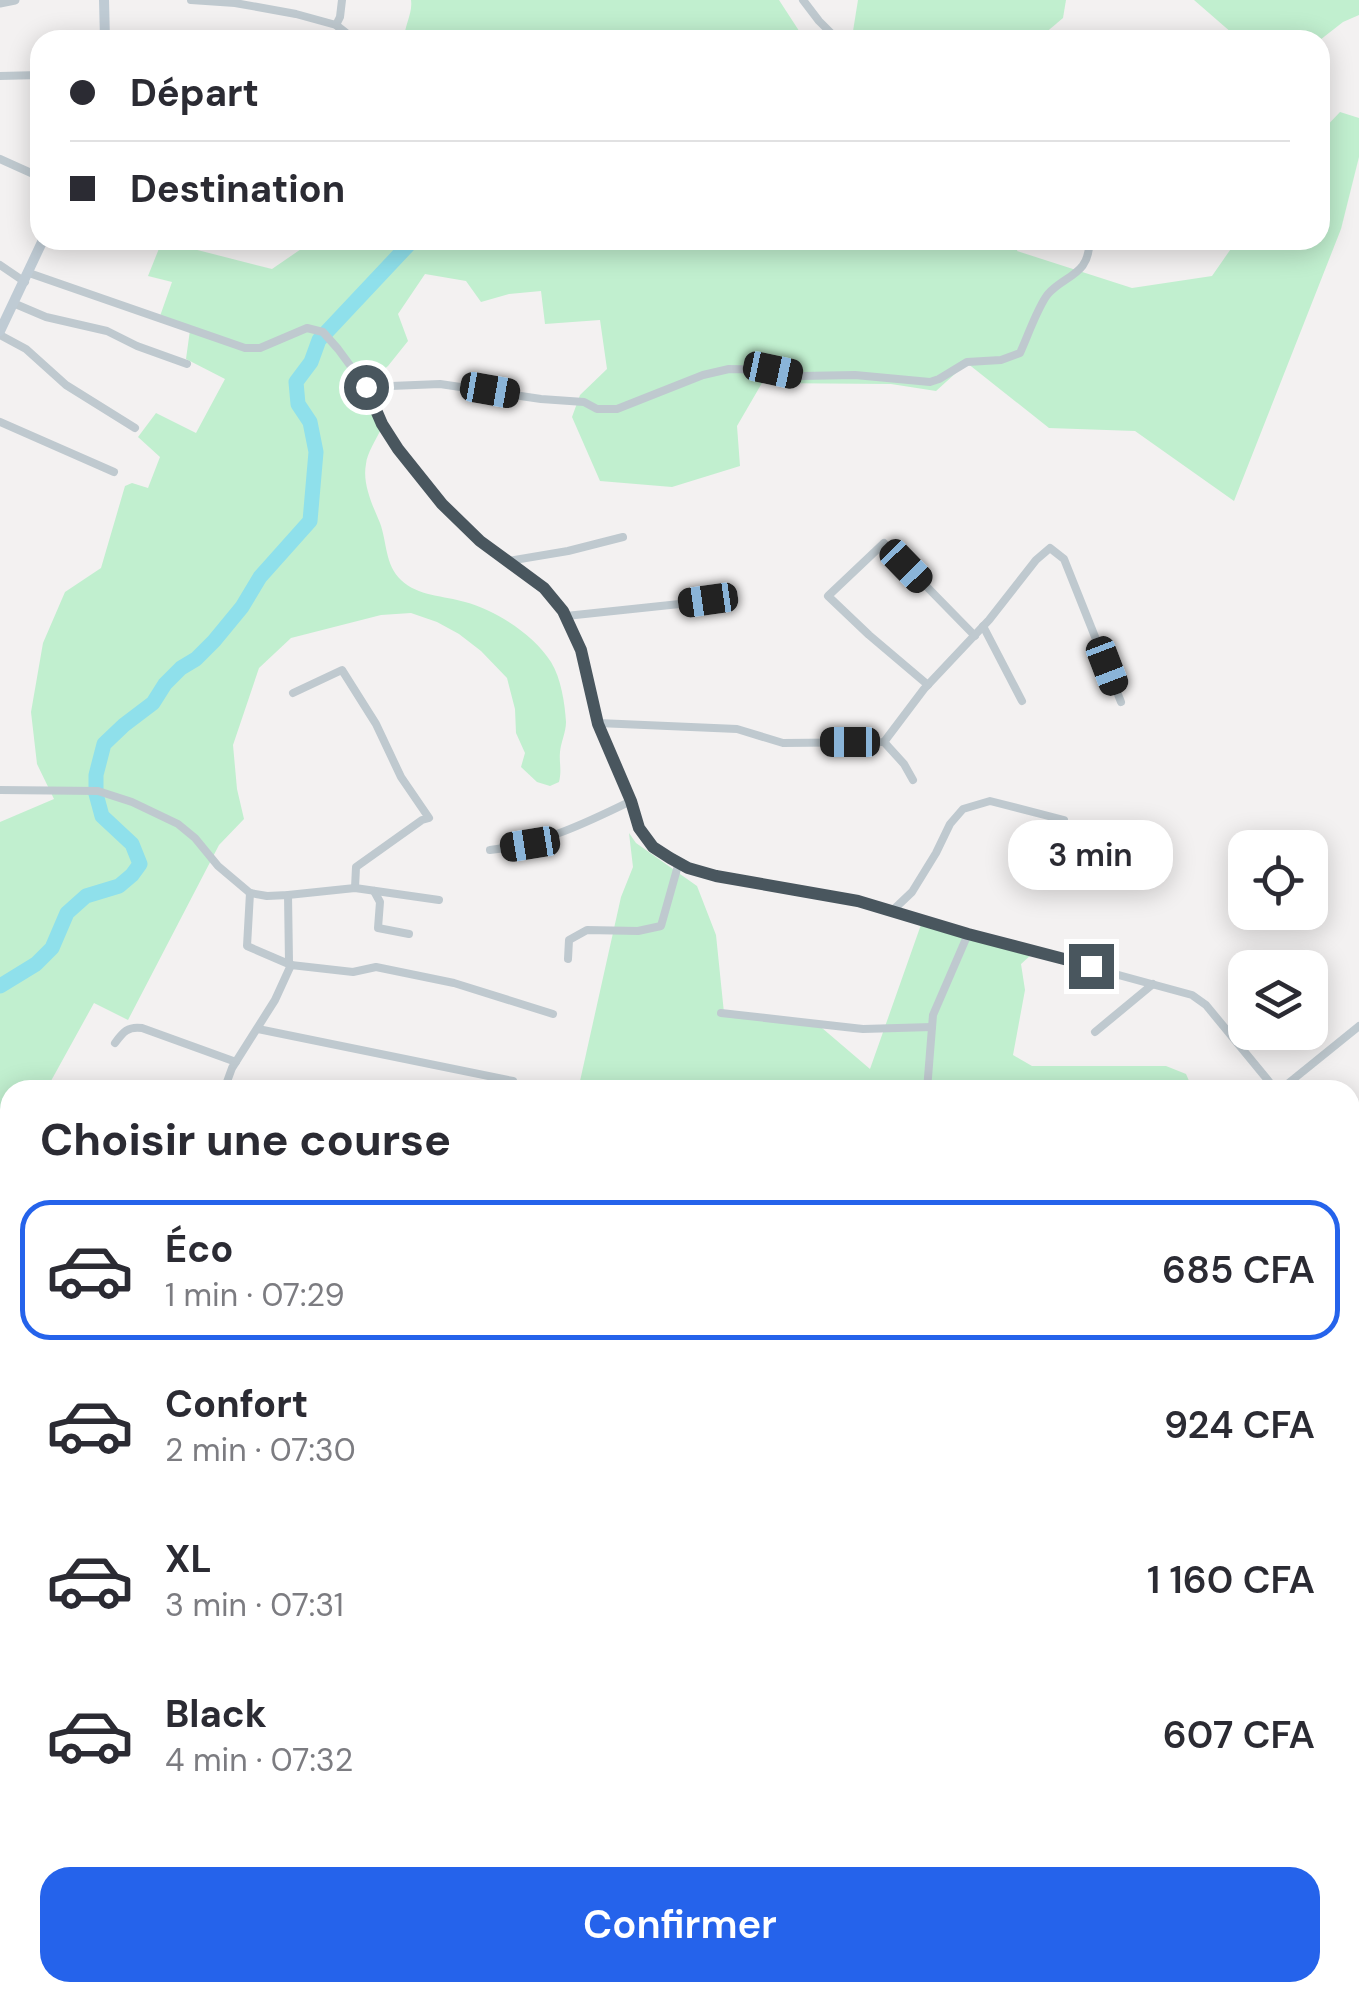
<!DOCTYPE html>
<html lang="fr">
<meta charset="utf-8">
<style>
body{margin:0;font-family:"DM Sans",sans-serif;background:#f2f2f3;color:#2b2b33;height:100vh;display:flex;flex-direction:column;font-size:38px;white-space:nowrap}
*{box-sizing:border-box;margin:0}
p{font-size:32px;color:#7c7c81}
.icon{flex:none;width:55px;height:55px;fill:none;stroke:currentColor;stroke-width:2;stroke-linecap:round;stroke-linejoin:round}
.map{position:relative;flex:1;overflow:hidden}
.drawer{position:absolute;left:0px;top:1080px;width:1360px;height:922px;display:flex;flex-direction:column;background:#fff;border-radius:30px 30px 0 0;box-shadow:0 5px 25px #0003}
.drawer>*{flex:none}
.hud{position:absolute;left:30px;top:30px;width:1300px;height:220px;border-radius:30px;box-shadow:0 5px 25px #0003;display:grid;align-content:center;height:220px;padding:0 40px;background:#fff}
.buttons{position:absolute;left:1228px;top:830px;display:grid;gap:20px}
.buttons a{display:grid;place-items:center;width:100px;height:100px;border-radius:20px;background:#fff;box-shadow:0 5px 25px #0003;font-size:50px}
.end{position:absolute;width:45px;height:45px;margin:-22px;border:12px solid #49565e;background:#fff;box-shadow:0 0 0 5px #fff}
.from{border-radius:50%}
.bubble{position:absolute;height:70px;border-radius:30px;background:#fff;box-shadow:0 5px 25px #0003;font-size:32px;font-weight:600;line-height:70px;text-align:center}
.car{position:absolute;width:30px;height:60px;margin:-30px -15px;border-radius:12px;box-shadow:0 0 8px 2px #0007;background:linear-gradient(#222 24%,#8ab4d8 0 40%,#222 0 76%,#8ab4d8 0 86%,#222 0)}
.hud b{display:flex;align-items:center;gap:35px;height:95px;font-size:38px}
.hud b+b{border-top:2px solid #e1e1e2}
.hud i{width:25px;height:25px;background:#2b2b33}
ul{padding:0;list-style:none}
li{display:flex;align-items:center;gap:30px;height:140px;margin:0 20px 15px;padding:0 20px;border:5px solid transparent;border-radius:30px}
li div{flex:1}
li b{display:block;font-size:38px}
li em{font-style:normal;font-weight:600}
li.on{border-color:#2563eb}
li>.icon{width:90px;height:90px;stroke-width:1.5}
h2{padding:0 40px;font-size:45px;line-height:120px}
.action{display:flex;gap:20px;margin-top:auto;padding:20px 40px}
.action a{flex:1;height:115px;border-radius:30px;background:#2563eb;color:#fff;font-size:40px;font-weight:600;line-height:115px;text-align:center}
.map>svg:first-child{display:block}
</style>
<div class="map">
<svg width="1359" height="2002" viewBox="0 0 1359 2002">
<rect width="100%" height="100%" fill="#f3f1f1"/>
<!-- green -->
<g fill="#c1efcf">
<path d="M411 0H779L805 40H404C404 26 413 13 411 0Z"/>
<path d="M858 0H1066L1063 18 1037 40H864L853 31Z"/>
<path d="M1194 0H1359V15L1343 22 1320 40H1240Z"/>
<path d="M1340 112 1359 118V157L1341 229 1234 501 1135 431 1049 428 967 363 936 391 891 384 762 383 737 426 740 466 672 487 600 481 572 417 580 395 607 369 600 320 545 324 541 291 509 294 481 302 466 281 425 274 398 314 408 341 388 366 361 388 381 429C376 440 367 453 366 464 362 484 373 506 380 523 387 542 385 565 401 580 417 596 445 596 465 602 496 610 534 635 551 662 561 678 565 704 566 722 566 732 561 742 560 752 559 763 562 770 559 782L550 786 537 782 521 767 525 753 516 733 515 709 507 678 481 651 459 634 437 622 411 613 381 615 291 638 259 668 233 745 237 789 244 819 219 845 128 1020 94 1003 46 1090H10V1143L0 1154V822L54 799 37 764 31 712 43 643 65 592 101 568 125 486 132 483 148 488 160 457 138 437 156 413 196 433 225 379 186 359 190 330 159 319 172 282 148 276 162 241 272 269 304 247 306 240H1021L1017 251 1132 288 1212 276 1237 240H1320V133Z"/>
<path d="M629 833 636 843 697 886 716 935 724 1013 815 1022 870 1069 923 919 1031 955 1021 964 1025 990 1013 1055 1032 1066H1166L1186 1074 1193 1090H578L621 897 633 867Z"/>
<path d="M1350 1795 1359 1796V2002H636V1993L1350 1992Z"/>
<path d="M359 1992 485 1993V2002H363Z"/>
</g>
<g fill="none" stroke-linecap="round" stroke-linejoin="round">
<!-- river -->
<g stroke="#8fe0eb" stroke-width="15">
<path d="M96 790V775L104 744 124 725 153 703 165 684 181 668 196 659 214 641 242 607 260 577 310 521 316 452 310 422 298 404 296 382 311 362 319 340 413 240"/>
<path d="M0 986 36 964 52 948 67 913 86 896 119 886 132 875 140 864 132 844 102 816 96 794"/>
</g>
<!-- minor -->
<g stroke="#bfc9cf" stroke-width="8">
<path d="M191 0 235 3 296 14 336 25 355 40"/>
<path d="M803 0 819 21 838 40"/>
<path d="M336 25 340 17 342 0"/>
<path d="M0 76 40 75"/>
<path d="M0 159 40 177"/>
<path d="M0 265 25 282"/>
<path d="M29 273 245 348H260L307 328 323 332 338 349 366 387 382 424 398 449 442 504 481 541 554 598 572 627 581 651 598 723 631 801 639 828 653 847 661 853 688 867 716 876 858 901 968 934 1192 995 1206 1005 1276 1090"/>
<path d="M13 303 46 317 107 331 137 346 187 364"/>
<path d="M0 335 26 349 66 385 135 428"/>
<path d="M366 387 440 384 541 399 584 402 597 409H617L703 375 729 369 773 370 801 376 855 375 930 382 939 379 967 362 1001 360 1020 353C1027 338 1038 306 1048 294 1064 275 1091 275 1089 240"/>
<path d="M0 422 114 472"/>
<path d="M508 561 568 551 623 537"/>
<path d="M566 616 708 601"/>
<path d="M983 626 1022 701"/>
<path d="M928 685 869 635 828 596 884 543 975 636"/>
<path d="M293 693 342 670 376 724 401 777 429 818 422 820 356 867 355 888"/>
<path d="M598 723 737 729 783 743 884 742 924 689 989 620 1036 560 1050 548 1064 559 1121 702"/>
<path d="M884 742 904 764 913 780"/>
<path d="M0 790 98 791 132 802 178 824 195 838 218 866 250 893 267 896 288 895 355 888 439 900"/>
<path d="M490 850C542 844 584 824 631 801"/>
<path d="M374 891 380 902 378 928 409 934"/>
<path d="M250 893 247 946 291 965 353 972 376 967 454 983 553 1014"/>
<path d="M892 911 912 892 936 853 950 824 963 809 990 801 1064 820"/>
<path d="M568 959 569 940 587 930 638 931 661 926 679 862"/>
<path d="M721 1013 863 1029 932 1027"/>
<path d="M258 1029 513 1081"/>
<path d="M1095 1032 1153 984"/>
<path d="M115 1043C123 1032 128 1026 142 1028L236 1062"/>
<path d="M224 1090 232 1068 275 1000 291 965 289 962 288 895"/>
<path d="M927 1090 933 1015 968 934"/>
<path d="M1280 1090 1359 1026"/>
<path d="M1350 1181 1359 1192"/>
<path d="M0 1287 10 1289"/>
<path d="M1350 1297 1359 1289"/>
<path d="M0 1344 7 1332"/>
<path d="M1350 1440 1359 1432"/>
<path d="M0 1665H10"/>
<path d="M0 1773 5 1787 10 1793"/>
<path d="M1350 1959 1359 1952"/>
<path d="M484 1992V2002"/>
<path d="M556 1992V2002"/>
<path d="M632 1992 633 2002"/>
<path d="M1243 1992 1253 2002"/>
<path d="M96 2002 107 1992"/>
<path d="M207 2002 208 1992"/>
<path d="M281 2002 285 1992"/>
<path d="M358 2002 365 1992"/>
<path d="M1296 2002 1308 1992"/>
</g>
<!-- tertiary -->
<path stroke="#bfc9cf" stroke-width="9" d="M0 3 15 0"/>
<!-- secondary -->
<g stroke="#bfcbd4" stroke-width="10">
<path d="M104 0 105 40"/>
<path d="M0 331 43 240"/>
</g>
</g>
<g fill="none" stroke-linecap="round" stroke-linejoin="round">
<!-- route -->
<path stroke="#49565e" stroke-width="12" d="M366 387 382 424 398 449 442 504 480 541 544 588 563 611 581 650 598 724 631 801 639 828 653 847 670 858 688 868 716 876 858 901 968 934 1091 966"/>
</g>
</svg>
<div class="buttons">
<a><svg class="icon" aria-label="locate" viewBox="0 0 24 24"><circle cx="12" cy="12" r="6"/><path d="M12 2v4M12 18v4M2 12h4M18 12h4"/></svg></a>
<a><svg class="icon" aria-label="layers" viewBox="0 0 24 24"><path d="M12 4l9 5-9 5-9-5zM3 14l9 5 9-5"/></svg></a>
</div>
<i class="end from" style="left:366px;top:387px"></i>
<i class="end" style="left:1091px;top:966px"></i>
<div class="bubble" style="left:1008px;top:820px;width:165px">3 min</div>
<i class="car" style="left:773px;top:370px;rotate:102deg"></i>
<i class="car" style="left:490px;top:390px;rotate:100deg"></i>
<i class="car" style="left:906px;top:566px;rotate:136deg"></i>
<i class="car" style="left:708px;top:600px;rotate:262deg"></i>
<i class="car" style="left:1107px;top:666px;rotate:159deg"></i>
<i class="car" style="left:850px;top:742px;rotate:270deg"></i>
<i class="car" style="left:530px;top:844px;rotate:261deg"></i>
<div class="hud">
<b><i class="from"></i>Départ</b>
<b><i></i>Destination</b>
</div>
<section class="drawer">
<h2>Choisir une course</h2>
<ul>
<li class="on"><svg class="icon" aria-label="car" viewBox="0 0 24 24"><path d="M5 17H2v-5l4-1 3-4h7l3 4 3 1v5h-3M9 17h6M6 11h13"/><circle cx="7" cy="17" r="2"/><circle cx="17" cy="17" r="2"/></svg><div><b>Éco</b><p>1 min · 07:29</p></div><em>685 CFA</em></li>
<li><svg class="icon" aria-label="car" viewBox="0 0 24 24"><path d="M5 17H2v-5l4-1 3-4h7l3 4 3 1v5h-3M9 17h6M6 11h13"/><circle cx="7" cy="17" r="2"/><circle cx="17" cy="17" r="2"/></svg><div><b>Confort</b><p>2 min · 07:30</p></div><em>924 CFA</em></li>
<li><svg class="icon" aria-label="car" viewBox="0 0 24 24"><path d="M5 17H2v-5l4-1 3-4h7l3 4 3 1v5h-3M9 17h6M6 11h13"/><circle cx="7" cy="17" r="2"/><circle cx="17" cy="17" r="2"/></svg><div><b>XL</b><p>3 min · 07:31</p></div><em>1 160 CFA</em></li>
<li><svg class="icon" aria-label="car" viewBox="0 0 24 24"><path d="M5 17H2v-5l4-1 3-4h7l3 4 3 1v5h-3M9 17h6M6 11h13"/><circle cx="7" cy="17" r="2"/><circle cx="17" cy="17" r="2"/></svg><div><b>Black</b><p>4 min · 07:32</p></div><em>607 CFA</em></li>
</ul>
<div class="action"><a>Confirmer</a></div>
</section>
</div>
